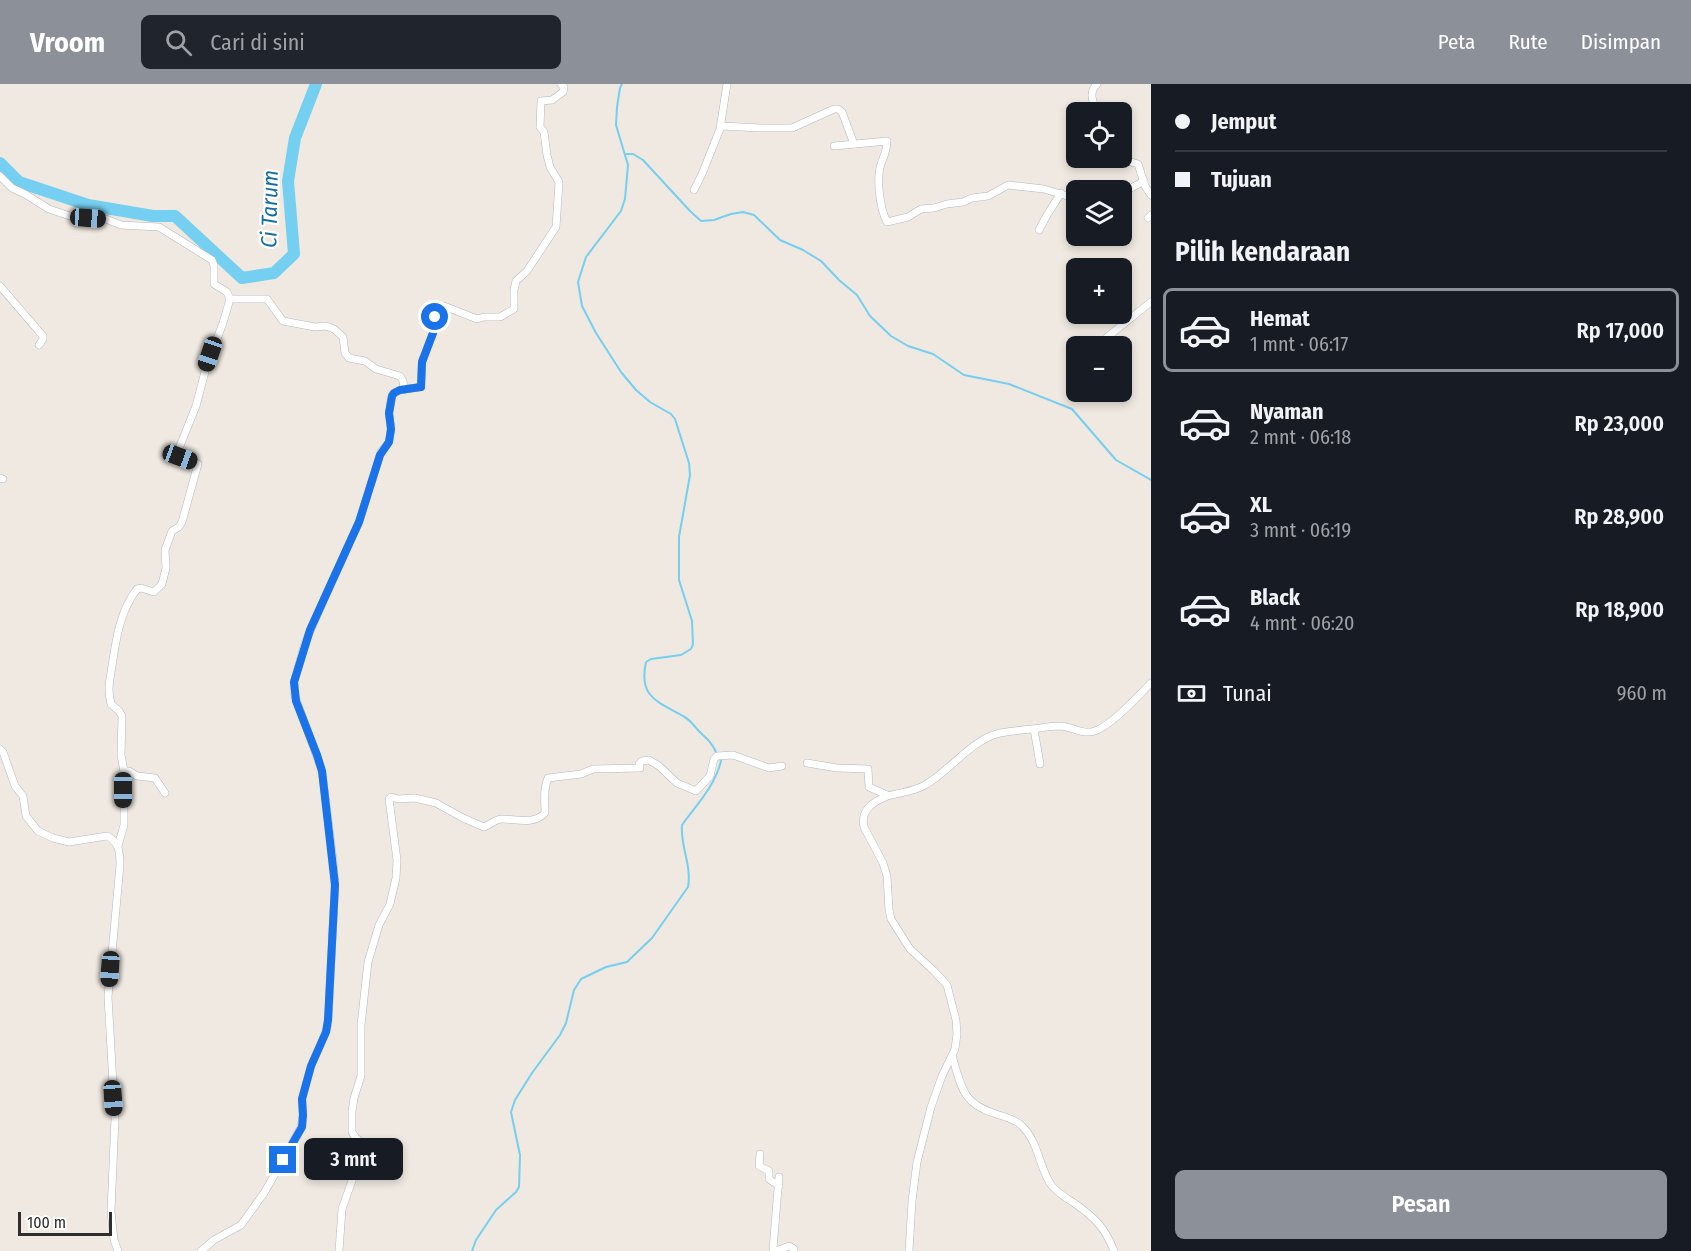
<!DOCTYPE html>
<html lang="id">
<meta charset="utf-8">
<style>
body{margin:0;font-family:"Fira Sans Condensed",sans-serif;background:#20242c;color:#f1f3f6;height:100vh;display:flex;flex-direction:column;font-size:22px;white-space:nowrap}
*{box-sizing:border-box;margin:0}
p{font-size:20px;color:#9ea1a6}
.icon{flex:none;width:33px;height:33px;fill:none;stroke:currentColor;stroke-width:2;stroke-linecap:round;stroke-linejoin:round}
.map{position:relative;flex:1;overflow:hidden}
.side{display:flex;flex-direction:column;background:#171b24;width:540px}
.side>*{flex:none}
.hud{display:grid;align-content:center;height:132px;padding:0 24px;background:#171b24}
.buttons{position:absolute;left:1066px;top:18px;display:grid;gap:12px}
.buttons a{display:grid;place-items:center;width:66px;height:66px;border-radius:9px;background:#171b24;box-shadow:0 3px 9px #0003;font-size:30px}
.scale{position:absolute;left:18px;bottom:15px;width:94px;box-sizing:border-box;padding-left:6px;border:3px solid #2e2e2e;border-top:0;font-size:16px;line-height:21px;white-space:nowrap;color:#2e2e2e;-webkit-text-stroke:4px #fff;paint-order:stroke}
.end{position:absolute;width:27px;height:27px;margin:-14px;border:8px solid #1a73e8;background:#fff;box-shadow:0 0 0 3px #fff}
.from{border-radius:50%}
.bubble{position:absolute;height:42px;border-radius:9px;background:#171b24;box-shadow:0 3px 9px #0003;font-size:20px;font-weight:600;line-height:42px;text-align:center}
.car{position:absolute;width:18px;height:36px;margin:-18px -9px;border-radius:8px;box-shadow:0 0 4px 2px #0007;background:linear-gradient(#222 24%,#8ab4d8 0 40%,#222 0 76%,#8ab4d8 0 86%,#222 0)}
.hud b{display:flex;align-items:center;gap:21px;height:57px;font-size:22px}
.hud b+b{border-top:2px solid #363941}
.hud i{width:15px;height:15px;background:#f1f3f6}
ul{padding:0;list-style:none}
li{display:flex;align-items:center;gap:18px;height:84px;margin:0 12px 9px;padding:0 12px;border:3px solid transparent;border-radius:9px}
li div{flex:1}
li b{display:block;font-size:22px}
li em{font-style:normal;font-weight:600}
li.active{border-color:#8c9099}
li>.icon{width:54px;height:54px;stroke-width:1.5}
h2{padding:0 24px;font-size:27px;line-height:72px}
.pay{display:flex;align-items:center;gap:15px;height:66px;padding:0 24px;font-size:22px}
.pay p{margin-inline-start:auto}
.primary-button{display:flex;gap:12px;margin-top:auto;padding:12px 24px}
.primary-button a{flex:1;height:69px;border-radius:9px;background:#8c9099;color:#fff;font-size:24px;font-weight:600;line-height:69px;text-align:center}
header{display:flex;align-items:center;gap:36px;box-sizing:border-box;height:84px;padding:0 30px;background:#8c9099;color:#fff}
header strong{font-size:28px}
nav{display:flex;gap:33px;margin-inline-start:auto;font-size:21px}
.search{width:420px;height:54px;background:#20242c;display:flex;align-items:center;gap:15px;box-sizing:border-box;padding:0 21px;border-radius:9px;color:#9ea1a6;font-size:22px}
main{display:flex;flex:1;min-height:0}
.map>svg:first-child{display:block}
</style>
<header>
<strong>Vroom</strong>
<div class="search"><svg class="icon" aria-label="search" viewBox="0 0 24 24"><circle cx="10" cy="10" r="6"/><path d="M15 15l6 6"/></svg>Cari di sini</div>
<nav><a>Peta</a><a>Rute</a><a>Disimpan</a></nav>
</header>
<main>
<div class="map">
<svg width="1151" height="1167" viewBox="0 0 1151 1167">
<rect width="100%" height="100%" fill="#efe9e1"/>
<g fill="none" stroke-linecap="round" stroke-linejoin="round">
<!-- stream -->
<g stroke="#75cff0" stroke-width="2">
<path d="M622 0 620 4 617 23 616 41 628 81 625 115 621 127 586 173 578 198 582 222 596 249 621 288 636 306 650 318 671 330 675 335 689 379 690 391 679 453V496L692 537 693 560 691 565 681 571 651 575 646 578C638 613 658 618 683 632 689 635 693 640 697 645 707 656 710 655 717 670"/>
<path d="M626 70H633L643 76 690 127 701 137 714 136 731 130 743 128 754 131 780 156 803 166 821 177 839 196 857 211 870 232 891 252 908 262 933 270 964 291 1009 300 1072 325 1116 376 1151 396"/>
<path d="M472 1167 476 1156 496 1126 516 1108 519 1103 520 1071 511 1028 515 1016 532 989 560 951 566 939 574 906 581 895 606 883 627 878 652 854 688 803C692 781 680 762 682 741 697 720 715 702 721 677L720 675"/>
</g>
<!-- river -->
<path stroke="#75cff0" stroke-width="12" d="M0 79 19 98 88 121 153 132H175L242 194 274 189 294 170 288 97 295 54 316 0"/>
<defs>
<g id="minor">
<path d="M1097 28C1093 18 1088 9 1097 0"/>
<path d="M721 42 761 44H792L834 25H838L842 28 854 60"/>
<path d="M834 62 887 57C887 66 884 72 881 80 876 95 880 125 887 138L908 133 921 125 934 124 947 120 963 118 972 114 988 112 1008 101 1044 105 1077 115"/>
<path d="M1121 74 1128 77 1138 80 1145 102 1151 111"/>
<path d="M0 92 12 104 25 110 49 125 70 132 106 135 121 141 159 143 212 176 214 181V200L227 208 230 215 223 239 206 284 196 322 178 367 180 373 198 380 182 438 179 443 172 447 165 466 166 484 162 500 154 508 141 504 137 505C120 527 116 555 112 582 110 596 107 605 111 620L119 627 122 632 121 671 124 687V741L118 762"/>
<path d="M694 106 702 90 720 45 727 0"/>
<path d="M1122 109 1144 97"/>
<path d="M1148 134 1151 131"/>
<path d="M1039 146 1047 131 1061 109"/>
<path d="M0 202 43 252V255L39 261"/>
<path d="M230 215H267L283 237 315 243 326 242 334 245 343 253 345 269 349 274 365 277 376 285 400 292 403 297 404 305"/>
<path d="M1106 254 1151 218"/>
<path d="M0 394 3 395"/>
<path d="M1034 645 1040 680"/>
<path d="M0 665 3 668 15 702 23 712 26 732 38 747 53 754 69 758 107 752C119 758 120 768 120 781L108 913 115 1035 111 1127 114 1156 118 1167"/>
<path d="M807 679 837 684 868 685 869 703 887 711"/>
<path d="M124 687H129L137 692 155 694 165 709"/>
<path d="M952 972C962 1003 961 1019 996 1030 1005 1033 1014 1035 1021 1041 1040 1059 1038 1083 1052 1102 1058 1109 1066 1114 1074 1119 1094 1133 1105 1143 1114 1167"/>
<path d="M760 1070 759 1082 769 1087V1095L779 1102"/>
<path d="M201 1167 214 1156 241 1141 264 1109 283 1076 301 1043 303 1031 302 1015 311 982 326 948 328 940 335 801 333 776 322 687 294 609V598L305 559 321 522 359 438 381 368 389 358 391 345 389 329 392 312 394 309 400 306 421 303 422 278 433 249 435 231 444 222 477 235 484 233H500L514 225V206L516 197 527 187 556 143 559 98 550 83 547 71 544 48 540 43 541 17 552 16 563 8 564 3 561 0"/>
<path d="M339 1167 342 1125 355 1088 364 1074 366 1067 365 1061 356 1054 352 1048V1027L354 1014 361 992V941L368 878 379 841 390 820 396 794 397 776 389 715 391 713 398 715 415 714 436 719 463 734 484 743C489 741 496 735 502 735 516 735 534 741 545 729 545 718 543 705 548 694L581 690 593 685 640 684 639 680 642 677 649 676 659 682 677 699 696 707 710 692 714 675 717 672 733 671 769 684 782 682"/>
<path d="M776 1167 773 1165 779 1093"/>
<path d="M776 1167 789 1162 794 1165V1167"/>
<path d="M909 1167 912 1117 917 1078 931 1023 942 992 955 965 957 950 956 936 947 901 934 887 910 865 891 835 889 826 887 792 883 779 864 743C862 735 864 728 870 722 889 706 906 712 925 701 950 687 972 655 1000 649 1011 647 1021 646 1032 645 1041 644 1050 642 1060 642 1073 643 1082 651 1095 647 1112 641 1138 612 1151 599"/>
</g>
</defs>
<!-- minor casing -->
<use href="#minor" stroke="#b4b7c1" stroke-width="8"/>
<!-- minor -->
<use href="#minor" stroke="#fff" stroke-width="7"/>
</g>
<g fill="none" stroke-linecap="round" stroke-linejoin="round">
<!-- route -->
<path stroke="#1a73e8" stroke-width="8" d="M283 1076 302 1043 303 1031 302 1015 311 982 326 948 328 936 335 801 322 687 317 671 296 617 294 598 310 546 359 438 380 371 389 358 391 345 389 329 392 312 394 309 400 306 421 303 422 278 433 249 435 233"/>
</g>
<g text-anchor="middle" stroke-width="4.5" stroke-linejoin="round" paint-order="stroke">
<!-- water labels -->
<g font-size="22" font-style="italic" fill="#0d6fa3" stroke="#fff">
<text transform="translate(269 125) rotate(-89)" y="8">Ci Tarum</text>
</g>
</g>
</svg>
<div class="buttons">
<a><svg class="icon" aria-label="locate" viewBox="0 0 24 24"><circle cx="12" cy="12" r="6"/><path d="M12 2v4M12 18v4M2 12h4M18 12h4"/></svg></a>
<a><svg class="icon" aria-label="layers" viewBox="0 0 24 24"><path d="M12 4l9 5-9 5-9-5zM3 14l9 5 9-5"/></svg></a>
<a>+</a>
<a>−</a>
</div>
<div class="scale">100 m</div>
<i class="end from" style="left:435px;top:233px"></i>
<i class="end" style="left:283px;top:1076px"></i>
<div class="bubble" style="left:304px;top:1054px;width:99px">3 mnt</div>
<i class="car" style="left:88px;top:134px;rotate:94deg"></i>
<i class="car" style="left:210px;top:270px;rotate:199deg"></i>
<i class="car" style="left:180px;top:373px;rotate:110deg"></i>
<i class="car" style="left:123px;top:706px;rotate:180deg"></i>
<i class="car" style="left:110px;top:885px;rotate:184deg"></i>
<i class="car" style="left:113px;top:1014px;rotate:176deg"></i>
</div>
<section class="side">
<div class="hud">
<b><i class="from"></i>Jemput</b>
<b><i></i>Tujuan</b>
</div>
<h2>Pilih kendaraan</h2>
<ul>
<li class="active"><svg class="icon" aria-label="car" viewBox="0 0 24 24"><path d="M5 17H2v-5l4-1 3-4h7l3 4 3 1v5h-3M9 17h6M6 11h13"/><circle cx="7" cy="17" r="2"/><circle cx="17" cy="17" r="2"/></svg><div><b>Hemat</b><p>1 mnt · 06:17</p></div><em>Rp 17,000</em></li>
<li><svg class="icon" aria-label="car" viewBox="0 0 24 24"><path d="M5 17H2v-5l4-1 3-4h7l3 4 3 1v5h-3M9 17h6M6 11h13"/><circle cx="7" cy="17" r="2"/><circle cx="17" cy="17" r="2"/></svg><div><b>Nyaman</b><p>2 mnt · 06:18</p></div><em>Rp 23,000</em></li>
<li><svg class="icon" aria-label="car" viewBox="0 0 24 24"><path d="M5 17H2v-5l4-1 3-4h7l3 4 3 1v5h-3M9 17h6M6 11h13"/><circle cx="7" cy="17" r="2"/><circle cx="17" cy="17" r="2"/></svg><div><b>XL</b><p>3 mnt · 06:19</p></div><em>Rp 28,900</em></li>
<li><svg class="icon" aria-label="car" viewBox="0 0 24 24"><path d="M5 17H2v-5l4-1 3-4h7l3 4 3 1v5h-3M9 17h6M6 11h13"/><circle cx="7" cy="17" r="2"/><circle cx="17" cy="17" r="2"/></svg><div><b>Black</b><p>4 mnt · 06:20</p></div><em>Rp 18,900</em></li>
</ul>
<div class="pay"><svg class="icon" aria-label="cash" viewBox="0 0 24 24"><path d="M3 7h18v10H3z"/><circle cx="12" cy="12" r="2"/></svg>Tunai<p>960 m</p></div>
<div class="primary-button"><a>Pesan</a></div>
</section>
</main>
